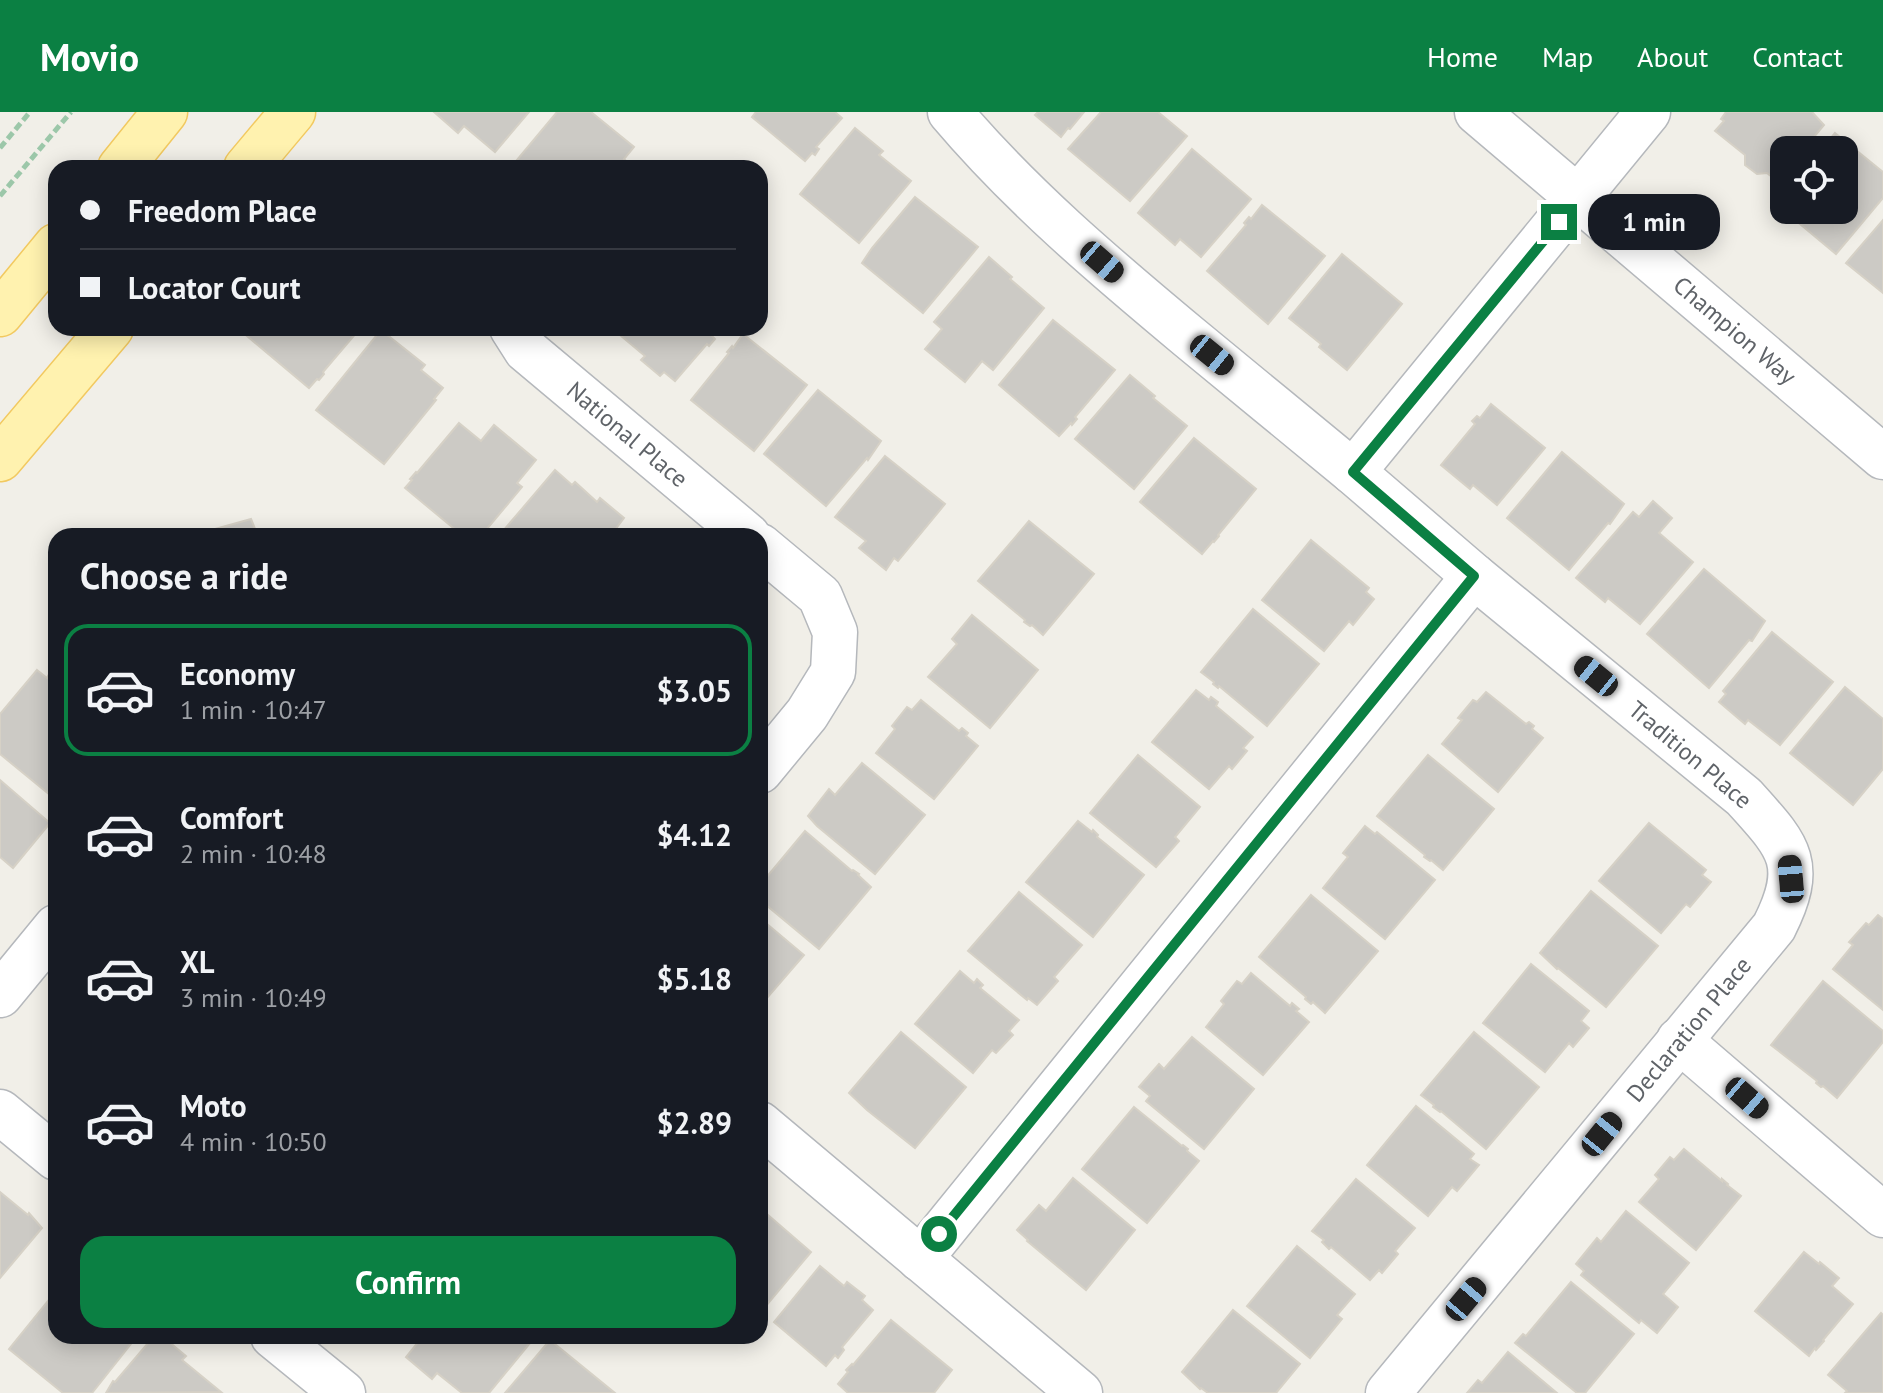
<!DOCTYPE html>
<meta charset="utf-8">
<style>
body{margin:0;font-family:"PT Sans",sans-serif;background:#242831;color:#f1f3f6;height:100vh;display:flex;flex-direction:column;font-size:30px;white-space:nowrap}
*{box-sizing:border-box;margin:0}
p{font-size:26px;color:#9ea1a6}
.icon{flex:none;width:44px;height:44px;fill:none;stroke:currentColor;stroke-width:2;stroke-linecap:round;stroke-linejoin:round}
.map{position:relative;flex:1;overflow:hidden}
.drawer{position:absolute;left:48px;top:416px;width:720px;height:816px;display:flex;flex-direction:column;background:#171b24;border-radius:24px;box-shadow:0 4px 20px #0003}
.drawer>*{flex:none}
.top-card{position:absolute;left:48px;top:48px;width:720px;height:176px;border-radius:24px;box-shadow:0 4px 20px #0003;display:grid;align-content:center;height:176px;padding:0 32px;background:#171b24}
.fabs{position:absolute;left:1770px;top:24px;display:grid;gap:16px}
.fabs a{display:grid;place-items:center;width:88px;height:88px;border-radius:16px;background:#171b24;box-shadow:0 4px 20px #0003;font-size:40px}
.end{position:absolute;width:36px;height:36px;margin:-18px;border:10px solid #0b8043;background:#fff;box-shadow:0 0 0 4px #fff}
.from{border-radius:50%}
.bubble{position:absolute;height:56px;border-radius:24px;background:#171b24;box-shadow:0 4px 20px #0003;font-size:26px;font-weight:600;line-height:56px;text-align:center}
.car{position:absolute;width:24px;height:48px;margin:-24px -12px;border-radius:10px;box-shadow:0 0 6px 2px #0007;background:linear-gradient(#222 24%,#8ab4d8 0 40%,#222 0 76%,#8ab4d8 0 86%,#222 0)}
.top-card b{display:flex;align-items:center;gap:28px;height:76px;font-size:30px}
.top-card b+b{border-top:2px solid #363941}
.top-card i{width:20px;height:20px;background:#f1f3f6}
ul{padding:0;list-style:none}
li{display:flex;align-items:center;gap:24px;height:132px;margin:0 16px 12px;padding:0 16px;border:4px solid transparent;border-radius:24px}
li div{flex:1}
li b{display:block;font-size:30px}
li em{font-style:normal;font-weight:600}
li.current{border-color:#0b8043}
li>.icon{width:72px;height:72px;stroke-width:1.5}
h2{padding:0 32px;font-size:36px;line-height:96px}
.action{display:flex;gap:16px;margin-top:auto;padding:16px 32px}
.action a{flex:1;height:92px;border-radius:24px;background:#0b8043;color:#fff;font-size:32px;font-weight:600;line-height:92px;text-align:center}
header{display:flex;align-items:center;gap:48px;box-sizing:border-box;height:112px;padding:0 40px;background:#0b8043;color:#fff}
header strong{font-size:38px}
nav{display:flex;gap:44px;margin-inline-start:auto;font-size:28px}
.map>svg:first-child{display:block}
</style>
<header>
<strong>Movio</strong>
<nav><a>Home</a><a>Map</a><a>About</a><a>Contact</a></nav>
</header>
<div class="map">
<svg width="1883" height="1281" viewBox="0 0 1883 1281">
<rect width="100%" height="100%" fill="#f1efe8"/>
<!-- building -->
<g fill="#cccac5" stroke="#d6d1c6" stroke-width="2">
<path d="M434 0H529L495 40 464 14 458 21Z"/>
<path d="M557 0H591L634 35 624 47 625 48 616 56H526L517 48Z"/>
<path d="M756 0H835L842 6 816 35 819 37 815 43 812 41 805 49 752 5Z"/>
<path d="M1038 0H1084L1070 17 1068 16 1061 25 1035 3Z"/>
<path d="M1101 0H1158L1187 24 1130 89 1068 37Z"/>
<path d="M1726 0H1812L1824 13 1803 38H1784V60L1777 69 1767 61 1757 62 1745 53V43L1715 19 1724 9 1721 7Z"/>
<path d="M855 16 883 39 879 43 911 69 859 131 800 82Z"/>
<path d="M1835 21 1883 60V86L1836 142 1776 92 1783 83 1778 80 1784 74V98H1844V38H1821Z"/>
<path d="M1192 37 1251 87 1201 145 1180 127 1175 133 1138 101Z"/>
<path d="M915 85 978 135 923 201 862 151 872 136Z"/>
<path d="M1262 93 1325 144 1268 212 1207 159 1246 113 1244 111 1249 105 1251 107Z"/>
<path d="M1883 108V181L1846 151Z"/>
<path d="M1342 142 1402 192 1347 258 1319 235 1321 232 1289 206Z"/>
<path d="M989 145 1012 165 1010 167 1044 196 993 258 982 249 965 270 925 237 942 217 934 210Z"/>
<path d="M1053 208 1115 258 1075 305 1077 307 1072 313 1071 311 1059 324 999 273Z"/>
<path d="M244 216H354L358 219 323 260 324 262 319 268 317 267 309 276 241 219Z"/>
<path d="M628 216H719L712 224 715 227 709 234 707 232 675 269 664 260 660 264 641 248 645 244 621 224Z"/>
<path d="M381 218 425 253 421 258 443 276 434 287 436 288 384 352 316 298Z"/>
<path d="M743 222 807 273 754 339 691 288 729 241 727 240 732 234 733 236Z"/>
<path d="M1130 263 1155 284 1153 286 1187 314 1134 377 1075 327Z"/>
<path d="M818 278 881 329 868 348 867 346 826 394 764 342Z"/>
<path d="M1491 292 1545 336 1497 393 1473 373 1470 377 1441 353 1475 312 1472 309 1477 304 1480 306Z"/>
<path d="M459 311 481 329 494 313 536 348 517 371 522 375 481 424H463L405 376 412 368 410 367 416 360 417 361Z"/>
<path d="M1194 326 1256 377 1218 423 1219 424 1214 430 1213 429 1202 442 1140 390Z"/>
<path d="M1562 340 1624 392 1610 412 1608 411 1569 458 1507 406Z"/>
<path d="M885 344 945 392 898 449 894 446 886 458 859 436 866 429 835 405Z"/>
<path d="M555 358 572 373 575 370 597 390 600 386 624 406 615 418 617 420 614 424H508L503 419Z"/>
<path d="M1653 389 1672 406 1659 421 1693 450 1640 512 1608 486 1605 490 1576 466 1633 400 1639 405Z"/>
<path d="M251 407 258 424H190Z"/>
<path d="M1029 409 1094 462 1043 523 1032 513 1030 514 1024 510 1025 508 978 469Z"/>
<path d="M1311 428 1369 476 1366 480 1374 487 1353 513 1349 509 1324 539 1262 488Z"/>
<path d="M1704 457 1765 509 1752 529 1749 528 1709 576 1647 522Z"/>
<path d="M1253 497 1319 552 1267 614 1219 574 1218 576 1213 572 1214 570 1201 560Z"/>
<path d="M972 503 1038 558 990 616 928 565 957 532 952 527Z"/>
<path d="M1772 520 1833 570 1780 633 1748 608 1745 612 1719 590 1726 582 1723 579Z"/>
<path d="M37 558 47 566 48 564 56 574V688L0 642V602Z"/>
<path d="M1845 575 1883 607V657L1853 693 1790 641Z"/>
<path d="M1196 578 1209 588 1211 585 1218 590 1216 594 1253 625 1243 636 1247 639 1232 657 1229 654 1209 677 1152 630Z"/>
<path d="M1486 580 1526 612 1529 610 1534 614 1532 617 1543 626 1498 680 1442 632 1462 608 1458 606 1473 588 1477 590Z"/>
<path d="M921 588 959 619 962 616 968 621 966 624 978 634 934 687 876 641 895 617 892 614 907 595 912 598Z"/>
<path d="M1138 643 1200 695 1175 725 1179 729 1156 755 1090 701Z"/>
<path d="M1428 643 1494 697 1443 758 1431 748 1430 749 1424 745 1425 743 1377 704Z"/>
<path d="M862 651 925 703 875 762 817 714 808 704 829 677 835 683Z"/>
<path d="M0 668 50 711 13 756 0 745Z"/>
<path d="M1078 709 1092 720 1093 718 1098 723 1097 725 1144 763 1093 825 1026 770Z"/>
<path d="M1649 711 1706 758 1702 763 1711 770 1690 795 1686 792 1661 821 1599 769Z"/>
<path d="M1365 714 1375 722 1377 720 1435 768 1385 827 1323 776 1348 745 1343 741Z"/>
<path d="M805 719 852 759 853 758 859 762 858 763 871 775 819 837 760 788V773Z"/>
<path d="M1591 779 1658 834 1606 895 1558 856 1557 857 1540 841Z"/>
<path d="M1019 780 1082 833 1054 865 1058 869 1037 893 1028 886 1027 888 968 839Z"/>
<path d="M1311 783 1378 839 1325 901 1313 890 1311 892 1305 887 1306 885 1259 845Z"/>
<path d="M1878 803 1883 807V898L1833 857 1853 833 1849 830 1866 811 1869 813Z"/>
<path d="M760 806 804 843 760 894Z"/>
<path d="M1531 852 1589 899 1581 909 1589 916 1573 935 1569 931 1545 960 1483 911Z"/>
<path d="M960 859 974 871 977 867 983 873 980 876 1019 908 1009 919 1013 923 996 941 992 938 973 961 915 912Z"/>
<path d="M1251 861 1290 894 1292 891 1299 897 1296 899 1309 910 1263 963 1206 915 1224 892 1221 889 1237 869 1242 872Z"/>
<path d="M1823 869 1883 919V930L1837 986 1823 974 1821 975 1816 971 1817 969 1771 933Z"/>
<path d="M901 920 966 975 915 1036 867 998 849 981Z"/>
<path d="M1474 920 1539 975 1486 1037 1441 999 1440 1000 1433 995 1434 993 1421 983Z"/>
<path d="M1192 925 1254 977 1204 1037 1146 989 1150 984 1139 975 1159 952 1164 957Z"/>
<path d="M1416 994 1474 1042 1470 1047 1479 1053 1457 1079 1452 1075 1428 1104 1367 1053Z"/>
<path d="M1134 995 1182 1034 1183 1033 1188 1037 1187 1039 1199 1049 1147 1111 1082 1057Z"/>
<path d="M1684 1037 1722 1069V1067L1728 1072 1727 1073 1741 1084 1696 1138 1639 1090 1659 1067 1655 1063 1670 1045 1674 1048Z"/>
<path d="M1073 1066 1135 1118 1086 1178 1027 1129 1028 1128 1017 1118 1039 1093 1046 1099Z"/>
<path d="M1356 1067 1415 1116 1395 1139 1398 1142 1382 1161 1379 1158 1370 1168 1331 1135 1329 1137 1322 1130 1324 1128 1312 1119Z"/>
<path d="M0 1080 28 1103 29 1101 42 1116 0 1166Z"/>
<path d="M760 1096 811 1140 760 1201Z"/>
<path d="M1626 1099 1689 1151 1663 1182 1678 1195 1657 1221 1641 1208 1639 1211 1581 1163 1584 1159 1576 1152 1597 1126 1601 1130Z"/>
<path d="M1297 1134 1355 1182 1337 1203 1342 1207 1310 1246 1247 1194Z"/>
<path d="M1804 1140 1819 1152 1820 1150 1839 1166 1832 1174 1853 1192 1823 1228 1824 1229 1816 1238 1815 1236 1809 1244 1755 1199Z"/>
<path d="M820 1154 844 1174 847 1170 865 1184 862 1188 873 1198 842 1235 844 1238 838 1246 835 1243 826 1254 774 1210Z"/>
<path d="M1571 1170 1634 1222 1585 1281H1577L1515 1231 1523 1222 1526 1224Z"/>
<path d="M56 1179V1224H130L134 1228 92 1281H63L9 1237Z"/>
<path d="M1233 1198 1300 1252 1276 1281H1208L1201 1276 1200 1277 1182 1260Z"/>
<path d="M1881 1201 1883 1203V1281H1845L1847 1279 1828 1263Z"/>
<path d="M891 1208 952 1258 934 1281H848L838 1272 848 1260 846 1258 852 1252 853 1253Z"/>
<path d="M154 1224H162L186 1244 182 1248 221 1280 106 1281 113 1269 115 1270Z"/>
<path d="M423 1224H522L530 1231 489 1281H462L437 1261 432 1267 406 1245Z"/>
<path d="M550 1228 615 1281H505Z"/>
<path d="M1508 1240 1557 1281H1467L1478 1268 1482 1271Z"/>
</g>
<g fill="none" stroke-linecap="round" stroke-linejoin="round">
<defs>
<g id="minor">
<path d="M950 0C1021 84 1105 155 1189 225 1244 270 1298 315 1353 360"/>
<path id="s1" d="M512 216 526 238 748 424"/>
<path d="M760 434 820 484 835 520 833 560 807 602 760 659"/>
<path d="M0 883 56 815"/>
<path d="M1679 928 1883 1103"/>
<path d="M0 1000 56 1046"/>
<path d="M760 1012 1080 1281"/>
<path d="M920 1147 1474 464"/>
<path d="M273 1224 343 1281"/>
</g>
<g id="tertiary">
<path id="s2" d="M1477 0 1883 345"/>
<path id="s3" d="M1388 1281 1774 815C1807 750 1787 733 1744 685L1474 464 1353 360 1648 0"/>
</g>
<g id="primary">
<path d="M120 56 165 0"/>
<path d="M246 56 293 0"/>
<path d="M0 202 56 134"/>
<path d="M0 347 111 216"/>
</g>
</defs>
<!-- minor casing -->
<use href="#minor" stroke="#b5b8bc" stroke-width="47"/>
<!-- tertiary casing -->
<use href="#tertiary" stroke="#b5b8bc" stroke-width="47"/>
<!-- primary casing -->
<use href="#primary" stroke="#f2c960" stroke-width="47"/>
<!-- path -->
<g stroke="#9cc7a9" stroke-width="5" stroke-dasharray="8 4" stroke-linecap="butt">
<path d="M0 36 30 0"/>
<path d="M0 84 71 0"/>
</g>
<!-- minor -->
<use href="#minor" stroke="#fff" stroke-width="44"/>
<!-- tertiary -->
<use href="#tertiary" stroke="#fff" stroke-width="44"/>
<!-- primary -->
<use href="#primary" stroke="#fff2af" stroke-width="44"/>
</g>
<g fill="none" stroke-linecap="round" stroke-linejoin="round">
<!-- route -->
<path stroke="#0b8043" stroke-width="10" d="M939 1122 1474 464 1353 360 1559 110"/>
</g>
<g text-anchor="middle" stroke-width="6" stroke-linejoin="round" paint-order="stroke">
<!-- street labels -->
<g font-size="24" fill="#5f6368" stroke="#fff">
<text dy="8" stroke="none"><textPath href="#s2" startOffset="338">Champion Way</textPath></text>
<text dy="8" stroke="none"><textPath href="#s1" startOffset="158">National Place</textPath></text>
<text transform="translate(1690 643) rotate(40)" y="8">Tradition Place</text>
<text dy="8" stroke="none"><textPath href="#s3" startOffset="472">Declaration Place</textPath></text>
</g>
</g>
</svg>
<div class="fabs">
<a><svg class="icon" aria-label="locate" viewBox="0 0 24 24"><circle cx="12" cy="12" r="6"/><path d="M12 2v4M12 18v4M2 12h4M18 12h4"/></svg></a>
</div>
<i class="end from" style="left:939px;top:1122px"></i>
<i class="end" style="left:1559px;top:110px"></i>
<div class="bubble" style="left:1588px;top:82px;width:132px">1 min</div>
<i class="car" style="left:1102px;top:150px;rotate:131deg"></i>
<i class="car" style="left:1212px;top:243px;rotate:129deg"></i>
<i class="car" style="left:1596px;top:564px;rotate:309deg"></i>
<i class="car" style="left:1791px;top:767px;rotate:355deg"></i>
<i class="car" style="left:1747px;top:986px;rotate:131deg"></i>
<i class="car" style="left:1602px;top:1022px;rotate:39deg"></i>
<i class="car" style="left:1466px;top:1187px;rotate:40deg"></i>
<div class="top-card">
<b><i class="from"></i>Freedom Place</b>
<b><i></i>Locator Court</b>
</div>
<section class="drawer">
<h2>Choose a ride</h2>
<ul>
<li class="current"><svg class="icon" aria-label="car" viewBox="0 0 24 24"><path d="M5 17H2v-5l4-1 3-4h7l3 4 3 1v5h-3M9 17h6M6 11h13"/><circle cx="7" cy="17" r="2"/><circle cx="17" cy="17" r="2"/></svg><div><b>Economy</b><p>1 min · 10:47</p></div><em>$3.05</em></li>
<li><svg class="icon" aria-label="car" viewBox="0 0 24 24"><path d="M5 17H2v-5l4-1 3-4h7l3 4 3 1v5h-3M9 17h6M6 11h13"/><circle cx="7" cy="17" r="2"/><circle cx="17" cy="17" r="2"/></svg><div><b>Comfort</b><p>2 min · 10:48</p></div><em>$4.12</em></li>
<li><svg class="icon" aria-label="car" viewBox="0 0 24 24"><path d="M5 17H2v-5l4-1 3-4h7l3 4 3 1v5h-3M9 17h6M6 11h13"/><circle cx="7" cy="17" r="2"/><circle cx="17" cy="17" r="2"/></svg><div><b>XL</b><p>3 min · 10:49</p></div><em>$5.18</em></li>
<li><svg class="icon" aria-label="car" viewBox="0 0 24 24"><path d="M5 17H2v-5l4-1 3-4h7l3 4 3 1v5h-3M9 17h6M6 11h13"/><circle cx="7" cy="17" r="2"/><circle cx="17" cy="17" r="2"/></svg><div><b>Moto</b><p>4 min · 10:50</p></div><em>$2.89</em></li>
</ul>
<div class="action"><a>Confirm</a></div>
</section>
</div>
